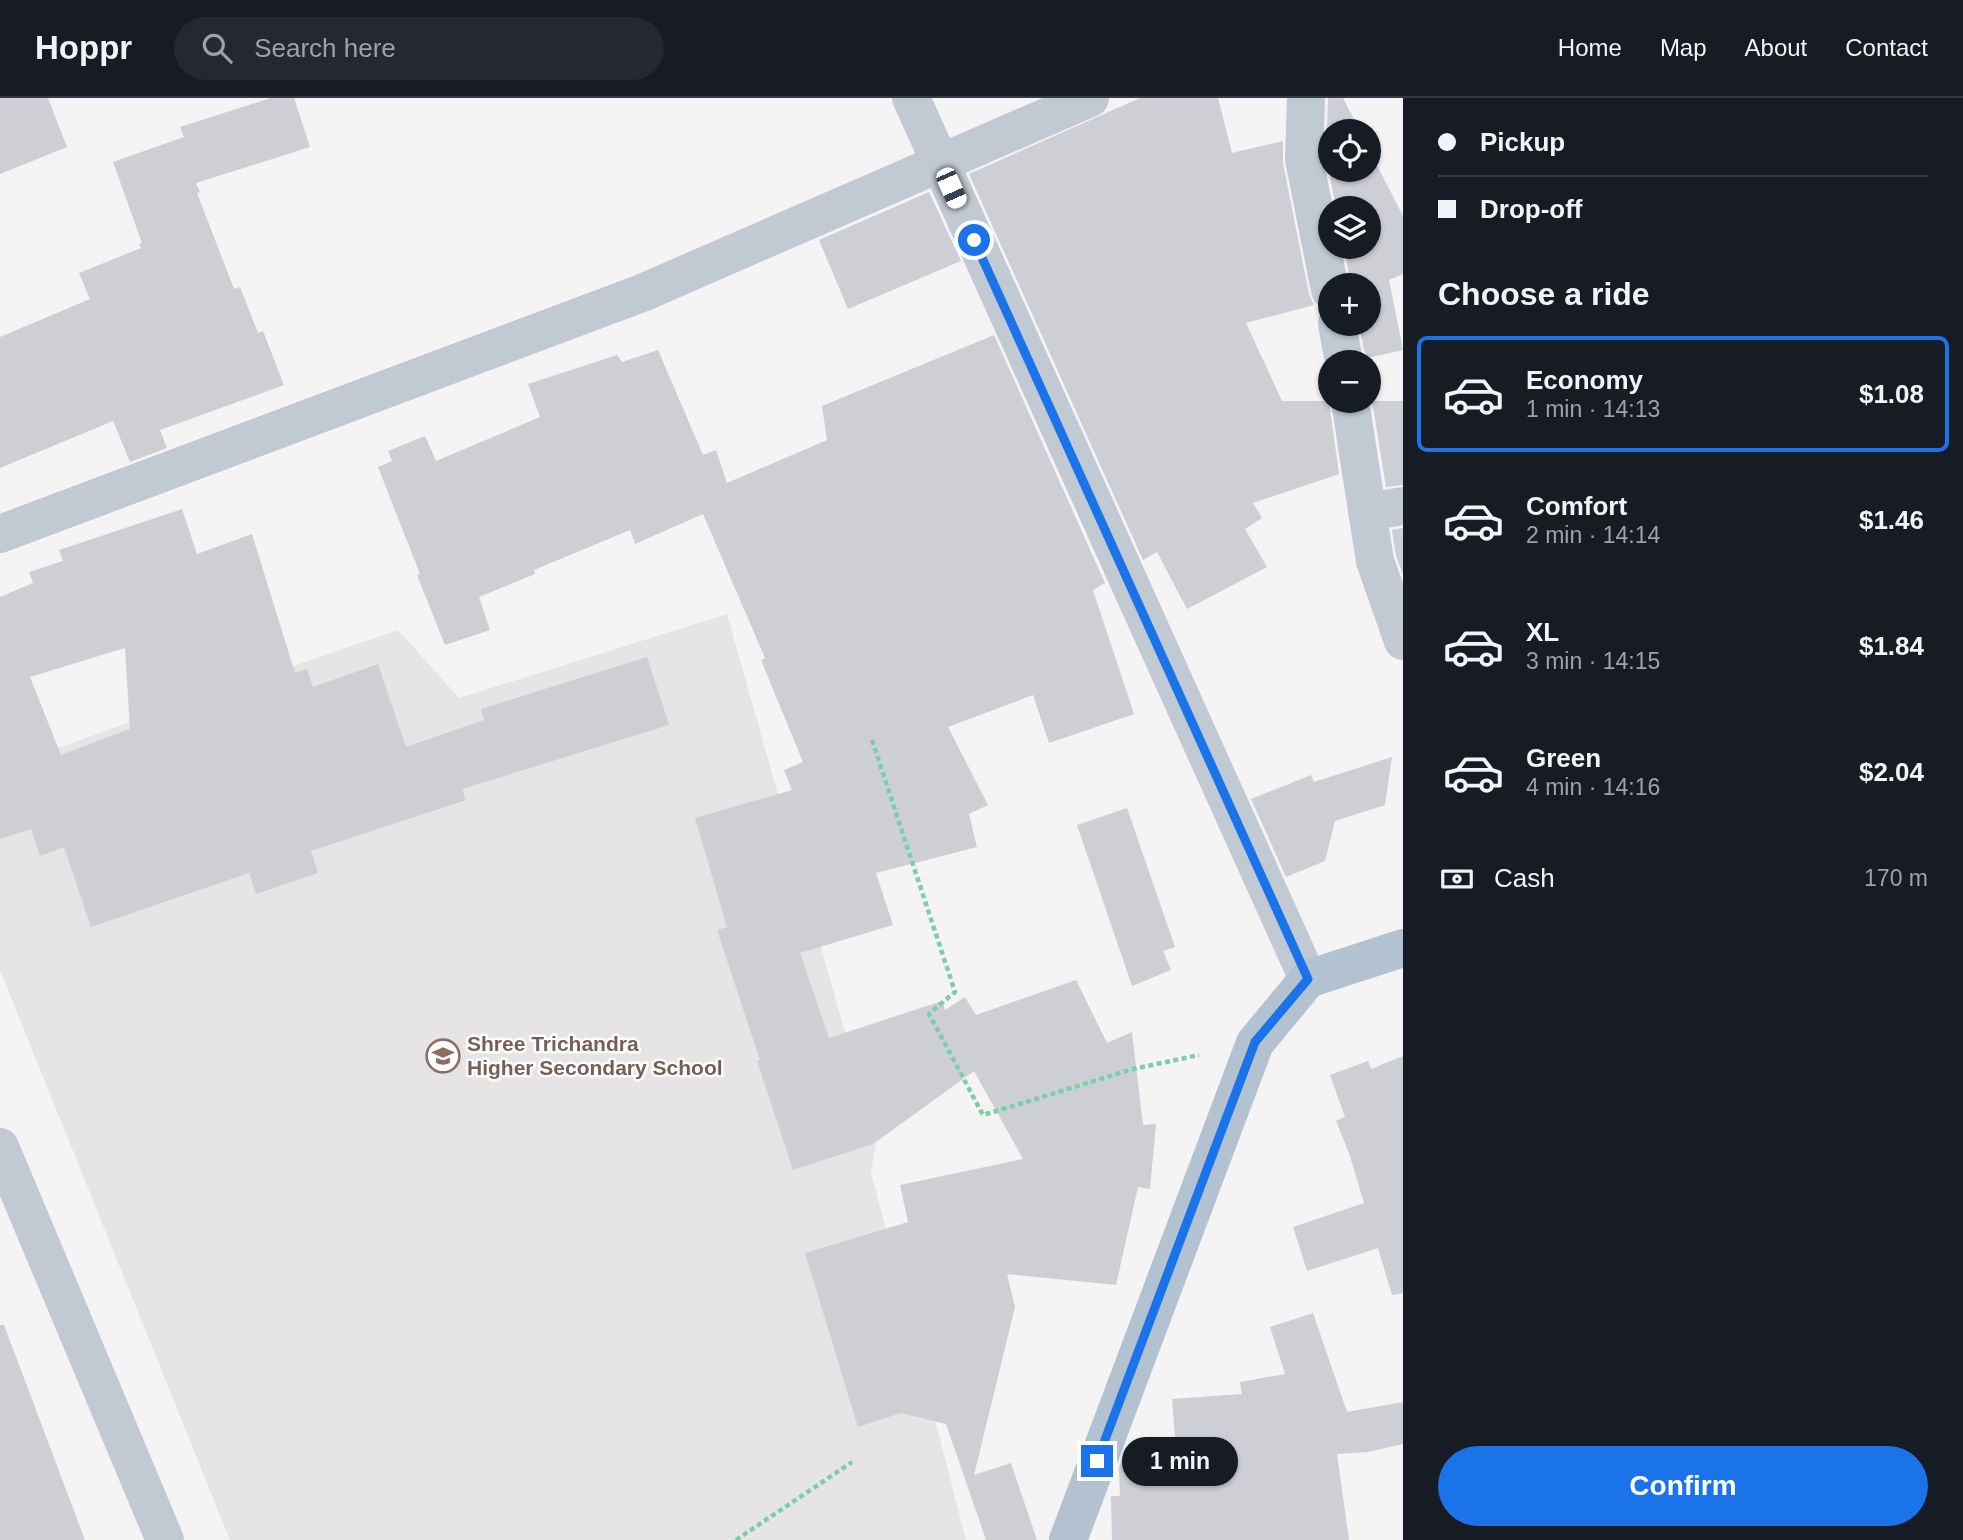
<!DOCTYPE html>
<meta charset="utf-8">
<style>
body{margin:0;font-family:Arial,sans-serif;background:#242831;color:#f1f3f6;height:100vh;display:flex;flex-direction:column;font-size:26px;white-space:nowrap}
*{box-sizing:border-box;margin:0}
p{font-size:23px;color:#9ea1a6}
.icon{flex:none;width:38px;height:38px;fill:none;stroke:currentColor;stroke-width:2;stroke-linecap:round;stroke-linejoin:round}
.map{position:relative;flex:1;overflow:hidden}
.drawer{display:flex;flex-direction:column;background:#171b24;width:560px}
.drawer>*{flex:none}
.guide{display:grid;align-content:center;height:154px;padding:0 35px;background:#171b24}
.fabs{position:absolute;left:1318px;top:21px;display:grid;gap:14px}
.fabs a{display:grid;place-items:center;width:63px;height:63px;border-radius:50%;background:#171b24;box-shadow:0 2px 5px #0004;font-size:35px}
.end{position:absolute;width:32px;height:32px;margin:-16px;border:9px solid #1a73e8;background:#fff;box-shadow:0 0 0 4px #fff}
.from{border-radius:50%}
.bubble{position:absolute;height:49px;border-radius:24px;background:#171b24;box-shadow:0 2px 5px #0004;font-size:23px;font-weight:700;line-height:49px;text-align:center}
.car{position:absolute;width:21px;height:42px;margin:-21px -10px;border-radius:9px;box-shadow:0 0 5px 2px #0007;background:linear-gradient(#fff 24%,#345 0 40%,#fff 0 76%,#345 0 86%,#fff 0)}
.guide b{display:flex;align-items:center;gap:24px;height:66px;font-size:26px}
.guide b+b{border-top:2px solid #363941}
.guide i{width:18px;height:18px;background:#f1f3f6}
ul{padding:0;list-style:none}
li{display:flex;align-items:center;gap:21px;height:116px;margin:0 14px 10px;padding:0 21px;border:4px solid transparent;border-radius:10px}
li div{flex:1}
li b{display:block;font-size:26px}
li em{font-style:normal;font-weight:700}
li.on{border-color:#1a73e8}
li>.icon{width:63px;height:63px;stroke-width:1.5}
h2{padding:0 35px;font-size:32px;line-height:84px}
.pay{display:flex;align-items:center;gap:18px;height:77px;padding:0 35px;font-size:26px}
.pay p{margin-inline-start:auto}
.cta{display:flex;gap:14px;margin-top:auto;padding:14px 35px}
.cta a{flex:1;height:80px;border-radius:42px;background:#1a73e8;color:#fff;font-size:28px;font-weight:700;line-height:80px;text-align:center}
header{display:flex;align-items:center;gap:42px;box-sizing:border-box;height:98px;padding:0 35px;background:#171b24;border-bottom:2px solid #363941}
header strong{font-size:33px}
nav{display:flex;gap:38px;margin-inline-start:auto;font-size:24px}
.search{width:490px;height:63px;background:#242831;display:flex;align-items:center;gap:18px;box-sizing:border-box;padding:0 24px;border-radius:38px;color:#9ea1a6;font-size:26px}
main{display:flex;flex:1;min-height:0}
.map>svg:first-child{display:block}
</style>
<header>
<strong>Hoppr</strong>
<div class="search"><svg class="icon" aria-label="search" viewBox="0 0 24 24"><circle cx="10" cy="10" r="6"/><path d="M15 15l6 6"/></svg>Search here</div>
<nav><a>Home</a><a>Map</a><a>About</a><a>Contact</a></nav>
</header>
<main>
<div class="map">
<svg width="1403" height="1442" viewBox="0 0 1403 1442">
<rect width="100%" height="100%" fill="#f5f3f3"/>
<!-- education -->
<path fill="#e6e4e5" d="M727 516 876 1044 871 1074 966 1442H230L0 872V672L113 630 398 532 459 600Z"/>
<!-- building -->
<g fill="#cdcfd5" fill-rule="evenodd">
<path d="M0 0H48L67 49 0 76Z"/>
<path d="M271 0H294L310 49 196 85 200 94 197 95 234 191 240 189 258 235 263 233 284 287 160 332 167 350 130 364 113 323 0 370V239L90 201 79 175 141 150 139 146 142 145 113 64 184 39 180 29Z"/>
<path d="M1140 0H1218L1232 55 1283 43V65L1309 196 1314 207 1246 225 1282 303H1329L1339 376 1253 405 1262 420 1245 431 1267 469 1187 511 1157 454 1143 462 969 76Z"/>
<path d="M1328 0H1343L1360 33H1330V72H1368V50L1403 118V176L1389 182 1403 252 1368 260 1364 252 1359 226H1368V187H1351L1344 149H1368V110H1336L1326 59Z"/>
<path d="M929 94 961 163 848 211 819 142Z"/>
<path d="M994 237 1105 485 1093 492 1134 616 1049 645 1033 597 948 629 988 707 969 716 977 749 876 775 893 827 800 855 829 940 942 903 945 912 965 899 976 917 1076 882 1107 945 1132 934 1143 1027 1156 1026 1150 1091 1138 1089 1116 1187 1007 1176 1015 1209 974 1377 1011 1365 1037 1442H986L946 1326 901 1315 858 1329 805 1155 908 1124 900 1087 1023 1061 974 973 873 1046 793 1072 757 963 760 962 717 832 727 829 695 720 792 692 784 672 803 664 761 562 765 560 703 416 635 446 630 432 534 472 535 476 479 499 490 532 445 547 417 477 420 476 378 369 392 363 388 353 425 338 436 363 540 319 528 286 617 257 622 264 658 252 703 357 716 352 727 385 827 342 822 308Z"/>
<path d="M1372 303H1403V387L1386 389Z"/>
<path d="M182 411 197 456 252 436 295 575 307 571 313 589 378 566 406 649 484 622 481 611 647 559 669 627 462 691 466 702 311 753 318 775 256 796 249 775 91 829 64 749 40 758 31 731 0 741V499L33 485 29 474 63 463 59 452ZM125 550 130 631 61 657 30 579Z"/>
<path d="M1403 430V477L1396 458 1392 432Z"/>
<path d="M1392 659 1385 707 1335 723 1325 763 1286 779 1251 701 1311 677 1314 684Z"/>
<path d="M1127 710 1175 849 1163 853 1171 872 1132 888 1077 727Z"/>
<path d="M1403 958V1195L1392 1197 1378 1150 1307 1173 1293 1129 1364 1105 1349 1055 1336 1023 1345 1019 1330 977 1368 963 1371 971Z"/>
<path d="M1313 1215 1347 1314 1403 1304V1346L1368 1354 1337 1356 1349 1442H1112L1111 1398H1120L1119 1370 1124 1354 1176 1351 1172 1301 1242 1296 1240 1284 1285 1276 1270 1229Z"/>
<path d="M0 1227H4L85 1442H0Z"/>
</g>
<g fill="none" stroke-linecap="round" stroke-linejoin="round">
<!-- path -->
<g stroke="#7ad0a6" stroke-width="4.5" stroke-dasharray="5 3.5" stroke-linecap="butt">
<path d="M872 642 955 894 929 916 983 1017 1133 971 1199 957"/>
<path d="M736 1442 852 1364"/>
</g>
<!-- minor -->
<g stroke="#c1cad2" stroke-width="38">
<path d="M911 0 1308 881"/>
<path d="M1306 0 1304 61 1330 192"/>
<path d="M1337 226 1344 264"/>
<path d="M1350 303 1375 463 1403 543"/>
<path d="M1367 414 1403 408"/>
<path d="M0 436 642 195 1090 0"/>
<path d="M0 1049 165 1442"/>
</g>
<!-- major -->
<path stroke="#b3c2d1" stroke-width="38" d="M1068 1442 1255 945 1308 881 1403 850"/>
</g>
<g fill="none" stroke-linecap="round" stroke-linejoin="round">
<!-- route -->
<path stroke="#1a73e8" stroke-width="9" d="M974 142 1308 881 1255 944 1097 1363"/>
</g>
<!-- icons -->
<defs>
<symbol id="school-ring" viewBox="-11 -11 22 22"><circle r="9.5" fill="#fff" stroke="#8d6e63" stroke-width="1.5"/><path d="M0-5L7-2L0 1L-7-2ZM-4 1L0 2.5L4 1V4Q0 6-4 4Z" fill="#8d6e63"/></symbol>
</defs>
<g fill-rule="evenodd">
<use href="#school-ring" x="424" y="939" width="38" height="38"/>
</g>
<g text-anchor="middle" stroke-width="5" stroke-linejoin="round" paint-order="stroke">
<!-- education labels -->
<g font-size="21" font-weight="bold" fill="#785e54" stroke="#fff" text-anchor="start">
<text x="467" y="953">Shree Trichandra<tspan x="467" dy="24">Higher Secondary School</tspan></text>
</g>
</g>
</svg>
<div class="fabs">
<a><svg class="icon" aria-label="locate" viewBox="0 0 24 24"><circle cx="12" cy="12" r="6"/><path d="M12 2v4M12 18v4M2 12h4M18 12h4"/></svg></a>
<a><svg class="icon" aria-label="layers" viewBox="0 0 24 24"><path d="M12 4l9 5-9 5-9-5zM3 14l9 5 9-5"/></svg></a>
<a>+</a>
<a>−</a>
</div>
<i class="end from" style="left:974px;top:142px"></i>
<i class="end" style="left:1097px;top:1363px"></i>
<div class="bubble" style="left:1122px;top:1339px;width:116px">1 min</div>
<i class="car" style="left:951px;top:90px;rotate:156deg"></i>
</div>
<section class="drawer">
<div class="guide">
<b><i class="from"></i>Pickup</b>
<b><i></i>Drop-off</b>
</div>
<h2>Choose a ride</h2>
<ul>
<li class="on"><svg class="icon" aria-label="car" viewBox="0 0 24 24"><path d="M5 17H2v-5l4-1 3-4h7l3 4 3 1v5h-3M9 17h6M6 11h13"/><circle cx="7" cy="17" r="2"/><circle cx="17" cy="17" r="2"/></svg><div><b>Economy</b><p>1 min · 14:13</p></div><em>$1.08</em></li>
<li><svg class="icon" aria-label="car" viewBox="0 0 24 24"><path d="M5 17H2v-5l4-1 3-4h7l3 4 3 1v5h-3M9 17h6M6 11h13"/><circle cx="7" cy="17" r="2"/><circle cx="17" cy="17" r="2"/></svg><div><b>Comfort</b><p>2 min · 14:14</p></div><em>$1.46</em></li>
<li><svg class="icon" aria-label="car" viewBox="0 0 24 24"><path d="M5 17H2v-5l4-1 3-4h7l3 4 3 1v5h-3M9 17h6M6 11h13"/><circle cx="7" cy="17" r="2"/><circle cx="17" cy="17" r="2"/></svg><div><b>XL</b><p>3 min · 14:15</p></div><em>$1.84</em></li>
<li><svg class="icon" aria-label="car" viewBox="0 0 24 24"><path d="M5 17H2v-5l4-1 3-4h7l3 4 3 1v5h-3M9 17h6M6 11h13"/><circle cx="7" cy="17" r="2"/><circle cx="17" cy="17" r="2"/></svg><div><b>Green</b><p>4 min · 14:16</p></div><em>$2.04</em></li>
</ul>
<div class="pay"><svg class="icon" aria-label="cash" viewBox="0 0 24 24"><path d="M3 7h18v10H3z"/><circle cx="12" cy="12" r="2"/></svg>Cash<p>170 m</p></div>
<div class="cta"><a>Confirm</a></div>
</section>
</main>
